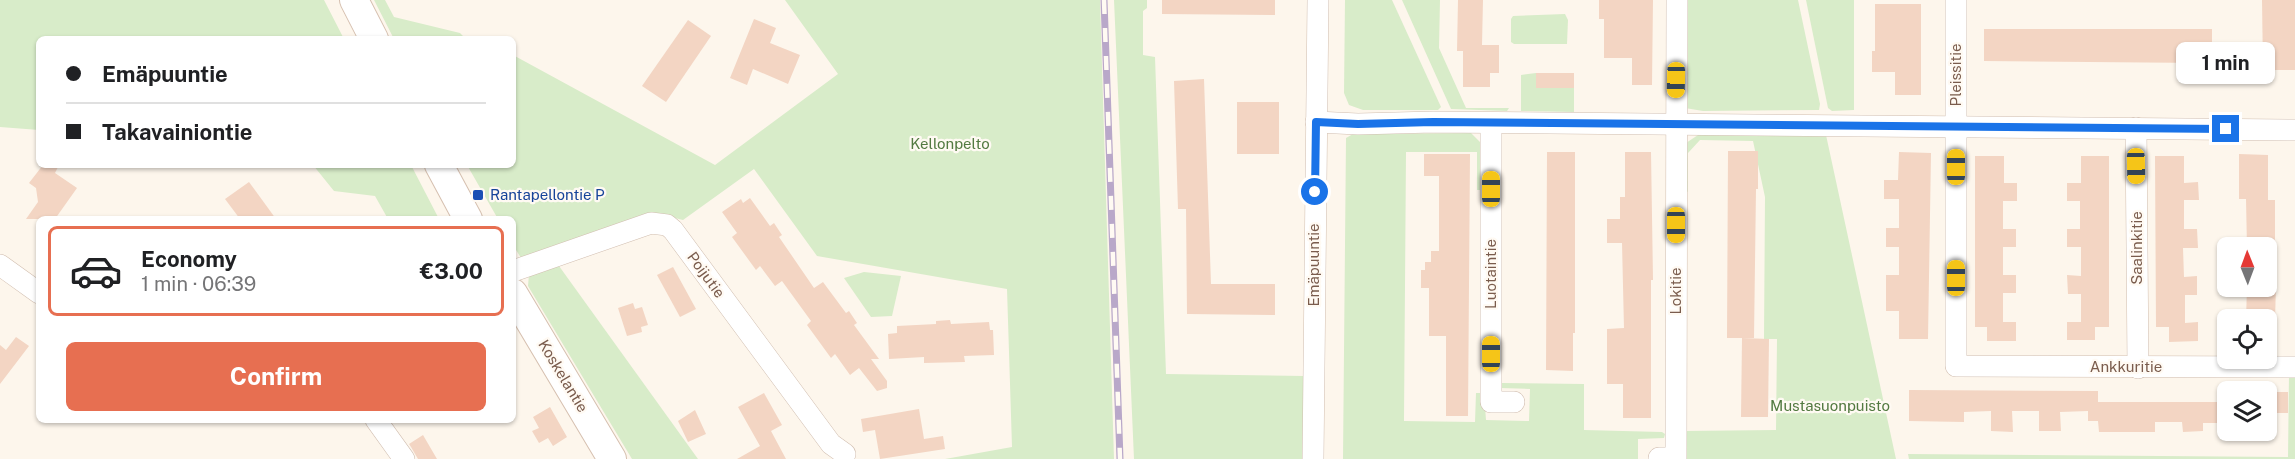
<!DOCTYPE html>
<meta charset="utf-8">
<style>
body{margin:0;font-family:"Public Sans",sans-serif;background:#f6f6f6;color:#202124;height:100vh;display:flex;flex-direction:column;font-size:22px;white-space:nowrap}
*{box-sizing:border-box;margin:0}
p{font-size:20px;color:#757577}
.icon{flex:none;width:33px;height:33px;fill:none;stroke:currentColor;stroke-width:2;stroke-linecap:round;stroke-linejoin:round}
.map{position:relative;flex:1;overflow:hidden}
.sheet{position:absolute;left:36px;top:216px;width:480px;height:207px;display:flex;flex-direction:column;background:#fff;border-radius:9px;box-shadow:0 2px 4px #0004}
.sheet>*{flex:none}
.guide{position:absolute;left:36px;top:36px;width:480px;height:132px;border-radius:9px;box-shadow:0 2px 4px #0004;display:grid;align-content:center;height:132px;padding:0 30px;background:#fff}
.needle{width:39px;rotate:359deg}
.tools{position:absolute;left:2217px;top:237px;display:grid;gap:12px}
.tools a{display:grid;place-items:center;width:60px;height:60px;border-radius:9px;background:#fff;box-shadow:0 2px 4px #0004;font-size:30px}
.end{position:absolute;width:27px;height:27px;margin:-14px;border:8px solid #1a73e8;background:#fff;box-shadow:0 0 0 3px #fff}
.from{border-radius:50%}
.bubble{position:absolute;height:42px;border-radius:9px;background:#fff;box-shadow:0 2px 4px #0004;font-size:20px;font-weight:700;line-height:42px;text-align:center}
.car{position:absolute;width:18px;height:36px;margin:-18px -9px;border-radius:8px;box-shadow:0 0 4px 2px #0007;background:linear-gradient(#f5c518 24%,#345 0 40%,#f5c518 0 76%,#345 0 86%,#f5c518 0)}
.guide b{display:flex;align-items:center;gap:21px;height:57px;font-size:22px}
.guide b+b{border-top:2px solid #e0e0e0}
.guide i{width:15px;height:15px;background:#202124}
ul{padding:10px 0 0;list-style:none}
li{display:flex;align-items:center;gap:18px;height:90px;margin:0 12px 9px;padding:0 18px;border:3px solid transparent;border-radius:9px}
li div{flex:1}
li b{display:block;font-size:22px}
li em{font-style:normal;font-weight:700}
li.current{border-color:#e76f51}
li>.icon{width:54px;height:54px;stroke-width:1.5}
.cta{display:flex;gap:12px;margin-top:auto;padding:12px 30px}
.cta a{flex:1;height:69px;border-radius:9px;background:#e76f51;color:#fff;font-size:24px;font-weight:700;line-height:69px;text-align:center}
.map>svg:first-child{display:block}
</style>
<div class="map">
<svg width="2295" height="459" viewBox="0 0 2295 459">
<rect width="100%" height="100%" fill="#fdf6ec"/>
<!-- green -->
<g fill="#d8ecc9">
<path d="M0 0H324L344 39H39V130L0 127Z"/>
<path d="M374 0H385L394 17 460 33 466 39H394Z"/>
<path d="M785 0H1100L1114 459H945L1012 447 1007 289 817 256 754 169 683 220 659 214 521 258 513 245V219H498L467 165H513V55L715 165 838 74Z"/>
<path d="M1114 0H1147V8L1143 11V55L1155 57 1166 374 1304 376 1303 459H1134Z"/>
<path d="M1345 0H1392L1441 107 1438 110H1363L1349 105 1344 93Z"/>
<path d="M1402 0H1440L1439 48 1466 108H1509L1507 111 1451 109Z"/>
<path d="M1683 0H1798L1820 104 1819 110 1703 111 1685 108Z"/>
<path d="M1806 0H1854V110L1832 111 1828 108Z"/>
<path d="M1565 14 1568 20 1567 44H1514L1511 42V19L1513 16Z"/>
<path d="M1536 73V88H1574V112L1521 111V75Z"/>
<path d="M1471 133 1484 146 1482 190H1477V152H1406L1404 421 1475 422 1476 393H1484L1486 420 1529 421 1530 389 1500 388 1501 383 1584 384V430L1662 432 1665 434 1664 438 1638 439V459H1343L1346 138 1353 134Z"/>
<path d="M1704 134 1826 135 1896 459H1680L1684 431 1776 430 1777 339H1764L1765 197 1753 141 1700 140 1688 153V192L1682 189 1686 143 1698 135Z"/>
<path d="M313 165H411L439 219H388L375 196 334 191Z"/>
<path d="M559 266 698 459H632L528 286 529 274Z"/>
<path d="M864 272 901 276 892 316 871 317 844 278Z"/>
<path d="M2289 374H2295V459H1909L1908 454 2288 457Z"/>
</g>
<!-- building -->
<g fill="#f3d5c3">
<path d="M1162 0H1275V15L1162 14Z"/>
<path d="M1458 0H1483L1482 45H1499V73H1490V87H1463V51H1457Z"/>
<path d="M1599 0H1653L1652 85H1632V58H1604V19H1599Z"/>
<path d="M2262 0H2295V70H2263Z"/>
<path d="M1875 4H1921V95H1895V72H1872V51H1875Z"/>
<path d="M754 19 776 28 770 43 800 55 788 84 753 69 747 85 730 78Z"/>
<path d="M688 20 711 36 666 102 642 86Z"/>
<path d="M1984 29H2212V55H2203V63L1984 61Z"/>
<rect x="1536" y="73" width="38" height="15"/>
<path d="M1204 79 1211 284H1275V315L1187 314 1186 209H1178L1174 81Z"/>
<rect x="1237" y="102" width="42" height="52"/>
<path d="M1728 151H1758V189H1756L1754 338H1727Z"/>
<path d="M1547 152H1575V333H1573V371L1546 370Z"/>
<path d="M1625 152H1651L1653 280H1651V418H1623V384H1607V329L1624 328 1622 243H1607V219H1620V197H1625Z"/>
<path d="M1899 152 1931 153 1928 339H1899V311H1886V275H1899V247H1886V228H1899V199H1884V180H1898Z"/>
<path d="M1424 154H1470L1468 416H1446V336H1429V288H1421V270H1425V262H1431V251H1439V176H1424Z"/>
<path d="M2239 154 2268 155V200H2275V248H2247L2246 199H2239Z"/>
<path d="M1975 156H2004V183H2017V201H2003V229H2016V247H2003V275H2016V293H2003V322H2016V341H1987V327H1975Z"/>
<path d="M2081 156H2109V327H2095V340H2067V322H2081V294H2068L2067 275 2081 276V247H2067V229H2080V201H2067V183H2081Z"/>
<path d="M2155 156H2184V183L2198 182 2199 200H2184V229H2197L2198 248H2183L2184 277 2197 276V295H2185V323L2198 322V341L2169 342V327H2156Z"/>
<path d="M43 165H59L55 173 77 188 55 219H26L38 202 36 188 29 183Z"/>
<path d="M249 182 260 197 276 219H240L225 199Z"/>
<path d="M750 198 770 226 774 223 782 235 779 237 814 288 823 282 846 313 849 311 857 323 854 325 879 359H871L887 381V388L877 391 859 368 850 375 835 354 831 358 807 325 811 321 782 281 775 286 760 266 756 270 732 237 737 233 722 212 741 199 743 203Z"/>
<path d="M673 267 696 309 680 317 657 275Z"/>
<path d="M2247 286H2276L2275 320H2246Z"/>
<path d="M633 303 635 309 642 307 648 325 641 327 642 332 627 336 618 308Z"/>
<path d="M950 320 951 324 989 322 990 330H993L994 355 964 356 965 362 924 363V357L889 359 888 334 897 333V326L936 324V321Z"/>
<path d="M16 337 29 346 0 384V345L6 350Z"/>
<path d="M1742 338 1769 339 1768 417H1741Z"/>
<path d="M1909 390 2098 391V402H2228V423H2203V431L2183 432 2182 422H2155V432H2099L2098 421H2088V411L2060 412 2061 431H2039V411H2012L2013 432 1991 431V411L1964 412V422L1909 421Z"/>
<rect x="2266" y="392" width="22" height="21"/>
<path d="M764 393 782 425 771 431 786 459H737L760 446 738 407Z"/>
<path d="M550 407 567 437 553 446 548 438 539 443 532 431 539 428 533 417Z"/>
<path d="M919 409 924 439 943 436 945 449 880 459 875 430 863 432 861 419Z"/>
<path d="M695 410 706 434 688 442 678 421Z"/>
<path d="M423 435 437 459H418L411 447 409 444Z"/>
</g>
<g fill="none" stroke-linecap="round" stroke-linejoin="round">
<defs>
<g id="minor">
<path d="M1956 0V366L2295 367"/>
<path d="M1316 122 1358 124 1433 122 2295 130"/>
<path d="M1491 124V402H1514"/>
<path d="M2136 128 2138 368"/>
<path d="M0 265 39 293"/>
<path d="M513 271 651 223 667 225 673 230 831 444 845 454"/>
<path d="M376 420 404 459"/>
<path d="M1659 458H1676L1677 0"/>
<path d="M1313 459 1318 0"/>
</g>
<g id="secondary">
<path d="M354 0 374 39"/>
<path d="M439 165 468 219"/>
<path d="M513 293 612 459"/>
</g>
</defs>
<!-- minor casing -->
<use href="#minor" stroke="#d1beb0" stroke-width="22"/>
<!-- secondary casing -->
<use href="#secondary" stroke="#d6c0b0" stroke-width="30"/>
<!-- minor -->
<use href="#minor" stroke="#fff" stroke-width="21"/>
<!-- secondary -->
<use href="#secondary" stroke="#fff" stroke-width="28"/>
<defs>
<path id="rail" d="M1104 0 1120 459"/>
</defs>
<!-- rail casing -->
<use href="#rail" stroke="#b9a8c9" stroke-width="7"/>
<!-- rail -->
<use href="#rail" stroke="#fffaf3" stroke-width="4.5" stroke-dasharray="14" stroke-linecap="butt"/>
</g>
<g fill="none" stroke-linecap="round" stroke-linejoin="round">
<!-- route -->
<path stroke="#1a73e8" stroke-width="8" d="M1315 192 1316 122 1358 124 1433 122 2226 129"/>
</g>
<!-- markers -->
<rect fill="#1a4fb4" stroke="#fffaf3" stroke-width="2" x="472" y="189" width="12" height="12" rx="3"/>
<g text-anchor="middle" stroke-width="4.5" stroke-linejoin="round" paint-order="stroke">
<!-- street labels -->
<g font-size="15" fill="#7a5c4d" stroke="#fffaf3">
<text transform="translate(1956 75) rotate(-90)" y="5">Pleissitie</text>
<text transform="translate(2137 248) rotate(-90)" y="5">Saalinkitie</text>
<text transform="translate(1314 265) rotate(-90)" y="5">Emäpuuntie</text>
<text transform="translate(1491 274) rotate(-90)" y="5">Luotaintie</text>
<text transform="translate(706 275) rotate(54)" y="5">Poijutie</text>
<text transform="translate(1676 291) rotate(-90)" y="5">Lokitie</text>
<text x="2126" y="372">Ankkuritie</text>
<text transform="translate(563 376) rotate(59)" y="5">Koskelantie</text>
</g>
<!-- park labels -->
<g font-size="15" fill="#537a41" stroke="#fffaf3">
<text x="950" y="149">Kellonpelto</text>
<text x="1830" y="411">Mustasuonpuisto</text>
</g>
<!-- transit labels -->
<g font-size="15" fill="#164399" stroke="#fffaf3" text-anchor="start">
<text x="490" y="200">Rantapellontie P</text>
</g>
</g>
</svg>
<div class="tools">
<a><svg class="needle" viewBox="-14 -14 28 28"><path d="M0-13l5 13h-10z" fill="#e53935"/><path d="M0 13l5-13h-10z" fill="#757577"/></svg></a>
<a><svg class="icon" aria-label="locate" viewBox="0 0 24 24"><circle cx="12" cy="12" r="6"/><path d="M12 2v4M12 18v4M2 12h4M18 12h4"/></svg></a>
<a><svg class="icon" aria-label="layers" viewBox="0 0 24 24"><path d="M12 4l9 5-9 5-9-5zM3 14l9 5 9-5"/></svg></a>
</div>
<i class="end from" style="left:1315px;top:192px"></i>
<i class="end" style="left:2226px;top:129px"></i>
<div class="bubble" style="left:2176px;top:42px;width:99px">1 min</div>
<i class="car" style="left:1676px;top:80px;rotate:181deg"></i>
<i class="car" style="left:2136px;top:166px;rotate:179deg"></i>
<i class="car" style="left:1956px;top:167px;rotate:0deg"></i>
<i class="car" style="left:1491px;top:189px;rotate:0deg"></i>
<i class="car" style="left:1676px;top:225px;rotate:180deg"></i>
<i class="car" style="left:1956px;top:278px;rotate:0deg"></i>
<i class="car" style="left:1491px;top:354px;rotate:0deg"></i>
<div class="guide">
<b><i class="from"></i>Emäpuuntie</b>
<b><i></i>Takavainiontie</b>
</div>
<section class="sheet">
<ul>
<li class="current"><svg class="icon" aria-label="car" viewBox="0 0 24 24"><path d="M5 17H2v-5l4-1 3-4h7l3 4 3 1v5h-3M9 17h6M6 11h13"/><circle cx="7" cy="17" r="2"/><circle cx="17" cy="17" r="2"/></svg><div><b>Economy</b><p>1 min · 06:39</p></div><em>€3.00</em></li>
</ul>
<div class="cta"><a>Confirm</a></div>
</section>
</div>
